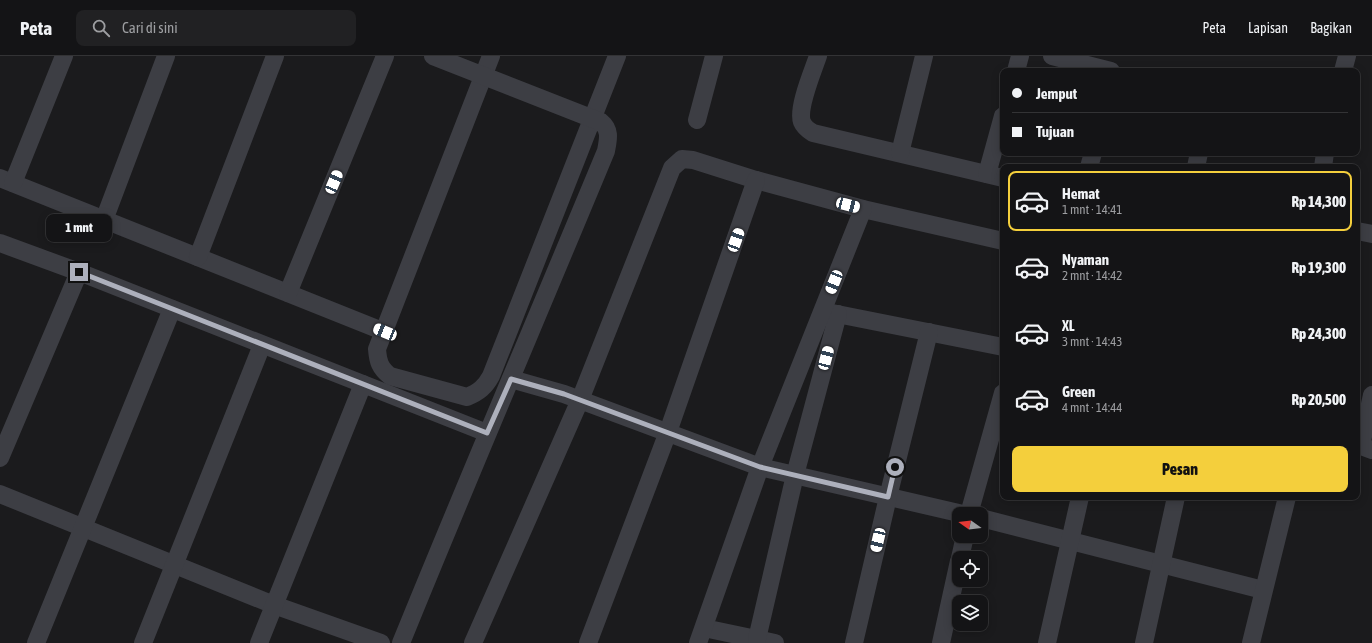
<!DOCTYPE html>
<html lang="id">
<meta charset="utf-8">
<style>
body{margin:0;font-family:"Asap Condensed",sans-serif;background:#212123;color:#f1f3f6;height:100vh;display:flex;flex-direction:column;font-size:15px;white-space:nowrap}
*{box-sizing:border-box;margin:0}
p{font-size:13px;color:#9d9ea1}
.icon{flex:none;width:22px;height:22px;fill:none;stroke:currentColor;stroke-width:2;stroke-linecap:round;stroke-linejoin:round}
.map{position:relative;flex:1;overflow:hidden}
.drawer{position:absolute;left:1000px;top:108px;width:360px;height:336px;display:flex;flex-direction:column;background:#141416;border-radius:8px;box-shadow:0 2px 10px #0003,0 0 0 1px #333335}
.drawer>*{flex:none}
.guide{position:absolute;left:1000px;top:12px;width:360px;height:88px;border-radius:8px;box-shadow:0 2px 10px #0003,0 0 0 1px #333335;display:grid;align-content:center;height:88px;padding:0 12px;background:#141416}
.needle{width:26px;rotate:284deg}
.fabs{position:absolute;left:952px;top:451px;display:grid;gap:8px}
.fabs a{display:grid;place-items:center;width:36px;height:36px;border-radius:8px;background:#141416;box-shadow:0 2px 10px #0003,0 0 0 1px #333335;font-size:20px}
.end{position:absolute;width:18px;height:18px;margin:-9px;border:5px solid #adb0bc;background:#111;box-shadow:0 0 0 2px #111}
.from{border-radius:50%}
.bubble{position:absolute;height:28px;border-radius:8px;background:#141416;box-shadow:0 2px 10px #0003,0 0 0 1px #333335;font-size:13px;font-weight:800;line-height:28px;text-align:center}
.car{position:absolute;width:12px;height:24px;margin:-12px -6px;border-radius:5px;box-shadow:0 0 3px 1px #0007;background:linear-gradient(#fff 24%,#345 0 40%,#fff 0 76%,#345 0 86%,#fff 0)}
.guide b{display:flex;align-items:center;gap:14px;height:38px;font-size:15px}
.guide b+b{border-top:1px solid #333335}
.guide i{width:10px;height:10px;background:#f1f3f6}
ul{padding:7px 0 0;list-style:none}
li{display:flex;align-items:center;gap:12px;height:60px;margin:0 8px 6px;padding:0 4px;border:2px solid transparent;border-radius:8px}
li div{flex:1}
li b{display:block;font-size:15px}
li em{font-style:normal;font-weight:800}
li.active{border-color:#f4cf3c}
li>.icon{width:36px;height:36px;stroke-width:1.5}
.action{display:flex;gap:8px;margin-top:auto;padding:8px 12px}
.action a{flex:1;height:46px;border-radius:8px;background:#f4cf3c;color:#111;font-size:16px;font-weight:800;line-height:46px;text-align:center}
header{display:flex;align-items:center;gap:24px;box-sizing:border-box;height:56px;padding:0 20px;background:#141416;border-bottom:1px solid #333335}
header strong{font-size:19px}
nav{display:flex;gap:22px;margin-inline-start:auto;font-size:14px}
.search{width:280px;height:36px;background:#212123;display:flex;align-items:center;gap:10px;box-sizing:border-box;padding:0 14px;border-radius:8px;color:#9d9ea1;font-size:15px}
.map>svg:first-child{display:block}
</style>
<header>
<strong>Peta</strong>
<div class="search"><svg class="icon" aria-label="search" viewBox="0 0 24 24"><circle cx="10" cy="10" r="6"/><path d="M15 15l6 6"/></svg>Cari di sini</div>
<nav><a>Peta</a><a>Lapisan</a><a>Bagikan</a></nav>
</header>
<div class="map">
<svg width="1372" height="587" viewBox="0 0 1372 587">
<rect width="100%" height="100%" fill="#1b1b1d"/>
<g fill="none" stroke-linecap="round" stroke-linejoin="round">
<!-- minor -->
<g stroke="#3d3e44" stroke-width="18">
<path d="M491 0 377 293C378 306 380 312 390 320L467 341C479 336 485 331 491 320L617 0"/>
<path d="M818 0C813 15 797 52 802 66 804 71 808 74 813 77L1003 122"/>
<path d="M1052 0 1111 15"/>
<path d="M1016 15 1020 0"/>
<path d="M1343 15 1347 0"/>
<path d="M697 64 714 0"/>
<path d="M900 97 924 0"/>
<path d="M1089 111 1093 97"/>
<path d="M1196 111 1199 97"/>
<path d="M1323 111 1325 97"/>
<path d="M987 118 1003 60"/>
<path d="M0 122 385 276"/>
<path d="M13 127 64 0"/>
<path d="M104 164 166 0"/>
<path d="M1357 175 1372 178"/>
<path d="M0 187 79 216 0 402"/>
<path d="M198 201 275 0"/>
<path d="M79 216 363 328"/>
<path d="M288 237 385 0"/>
<path d="M827 256 1003 291"/>
<path d="M511 323 564 338 760 411 963 458"/>
<path d="M1372 339 1362 385 1364 391 1372 394"/>
<path d="M0 438 274 549 381 587"/>
<path d="M969 458 1003 337"/>
<path d="M981 462 1263 534"/>
<path d="M960 502 965 480"/>
<path d="M704 572 775 587"/>
<path d="M757 583 795 419 838 258"/>
<path d="M36 587 172 253"/>
<path d="M143 587 262 289"/>
<path d="M259 587 363 328 487 377"/>
<path d="M401 587C468 422 538 259 606 95 608 84 611 74 601 66L433 0"/>
<path d="M473 587 580 344 672 112 682 103 693 104 756 124 863 153 1003 185"/>
<path d="M588 587 668 376 756 124"/>
<path d="M698 587 760 411 863 153"/>
<path d="M854 587 888 441 929 276"/>
<path d="M941 587 959 505"/>
<path d="M1047 587 1080 441"/>
<path d="M1144 587 1176 441"/>
<path d="M1251 587 1287 441"/>
</g>
</g>
<g fill="none" stroke-linecap="round" stroke-linejoin="round">
<!-- route -->
<path stroke="#adb0bc" stroke-width="5" d="M79 216 487 377 511 323 564 338 760 411 888 441 895 411"/>
</g>
</svg>
<div class="fabs">
<a><svg class="needle" viewBox="-14 -14 28 28"><path d="M0-13l5 13h-10z" fill="#e53935"/><path d="M0 13l5-13h-10z" fill="#9d9ea1"/></svg></a>
<a><svg class="icon" aria-label="locate" viewBox="0 0 24 24"><circle cx="12" cy="12" r="6"/><path d="M12 2v4M12 18v4M2 12h4M18 12h4"/></svg></a>
<a><svg class="icon" aria-label="layers" viewBox="0 0 24 24"><path d="M12 4l9 5-9 5-9-5zM3 14l9 5 9-5"/></svg></a>
</div>
<i class="end from" style="left:895px;top:411px"></i>
<i class="end" style="left:79px;top:216px"></i>
<div class="bubble" style="left:46px;top:158px;width:66px">1 mnt</div>
<i class="car" style="left:334px;top:126px;rotate:23deg"></i>
<i class="car" style="left:848px;top:149px;rotate:105deg"></i>
<i class="car" style="left:736px;top:184px;rotate:20deg"></i>
<i class="car" style="left:834px;top:226px;rotate:202deg"></i>
<i class="car" style="left:385px;top:276px;rotate:292deg"></i>
<i class="car" style="left:826px;top:302px;rotate:15deg"></i>
<i class="car" style="left:878px;top:484px;rotate:193deg"></i>
<div class="guide">
<b><i class="from"></i>Jemput</b>
<b><i></i>Tujuan</b>
</div>
<section class="drawer">
<ul>
<li class="active"><svg class="icon" aria-label="car" viewBox="0 0 24 24"><path d="M5 17H2v-5l4-1 3-4h7l3 4 3 1v5h-3M9 17h6M6 11h13"/><circle cx="7" cy="17" r="2"/><circle cx="17" cy="17" r="2"/></svg><div><b>Hemat</b><p>1 mnt · 14:41</p></div><em>Rp 14,300</em></li>
<li><svg class="icon" aria-label="car" viewBox="0 0 24 24"><path d="M5 17H2v-5l4-1 3-4h7l3 4 3 1v5h-3M9 17h6M6 11h13"/><circle cx="7" cy="17" r="2"/><circle cx="17" cy="17" r="2"/></svg><div><b>Nyaman</b><p>2 mnt · 14:42</p></div><em>Rp 19,300</em></li>
<li><svg class="icon" aria-label="car" viewBox="0 0 24 24"><path d="M5 17H2v-5l4-1 3-4h7l3 4 3 1v5h-3M9 17h6M6 11h13"/><circle cx="7" cy="17" r="2"/><circle cx="17" cy="17" r="2"/></svg><div><b>XL</b><p>3 mnt · 14:43</p></div><em>Rp 24,300</em></li>
<li><svg class="icon" aria-label="car" viewBox="0 0 24 24"><path d="M5 17H2v-5l4-1 3-4h7l3 4 3 1v5h-3M9 17h6M6 11h13"/><circle cx="7" cy="17" r="2"/><circle cx="17" cy="17" r="2"/></svg><div><b>Green</b><p>4 mnt · 14:44</p></div><em>Rp 20,500</em></li>
</ul>
<div class="action"><a>Pesan</a></div>
</section>
</div>
